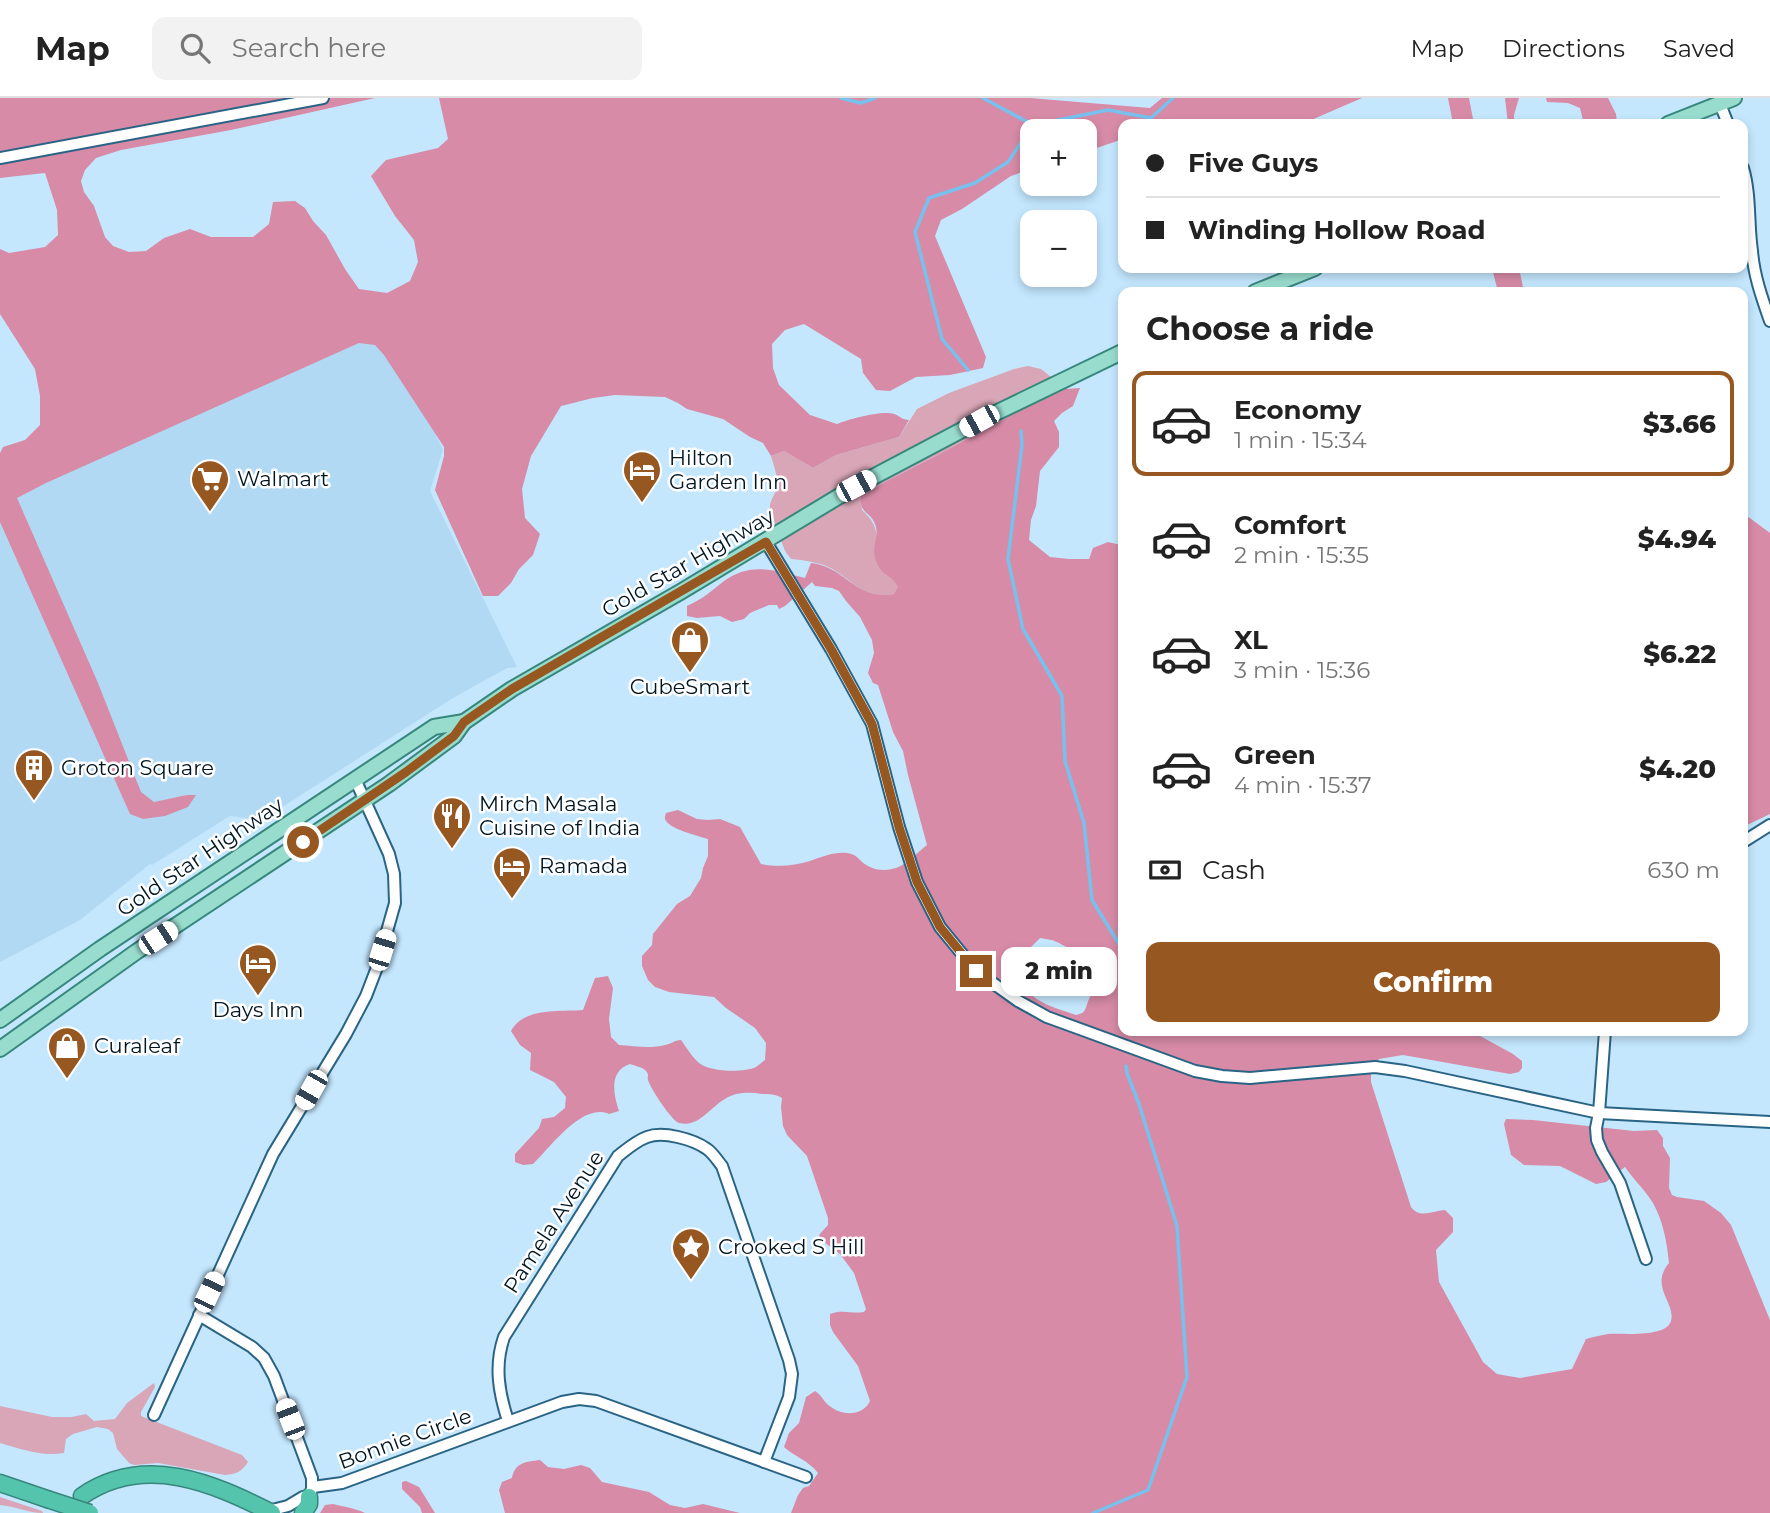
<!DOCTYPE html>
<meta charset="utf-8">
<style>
body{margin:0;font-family:Montserrat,sans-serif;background:#f2f2f2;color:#222;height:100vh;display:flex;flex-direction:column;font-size:26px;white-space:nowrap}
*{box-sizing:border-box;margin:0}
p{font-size:23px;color:#767676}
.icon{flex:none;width:38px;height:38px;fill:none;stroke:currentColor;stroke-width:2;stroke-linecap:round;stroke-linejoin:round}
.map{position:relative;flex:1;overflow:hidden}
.panel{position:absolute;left:1118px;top:189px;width:630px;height:749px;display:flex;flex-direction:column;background:#fff;border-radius:14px;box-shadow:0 4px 10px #0003}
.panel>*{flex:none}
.guide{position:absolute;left:1118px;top:21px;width:630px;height:154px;border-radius:14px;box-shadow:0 4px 10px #0003;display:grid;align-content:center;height:154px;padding:0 28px;background:#fff}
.tools{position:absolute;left:1020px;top:21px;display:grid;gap:14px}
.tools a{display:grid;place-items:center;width:77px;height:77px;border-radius:14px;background:#fff;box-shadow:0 4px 10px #0003;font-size:35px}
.end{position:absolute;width:32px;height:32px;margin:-16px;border:9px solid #975720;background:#fff;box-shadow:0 0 0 4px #fff}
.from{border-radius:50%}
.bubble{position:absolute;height:49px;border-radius:14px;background:#fff;box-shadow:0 4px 10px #0003;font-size:23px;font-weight:800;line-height:49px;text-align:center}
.car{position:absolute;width:21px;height:42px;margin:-21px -10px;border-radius:9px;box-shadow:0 0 5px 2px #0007;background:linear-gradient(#fff 24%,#345 0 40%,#fff 0 76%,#345 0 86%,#fff 0)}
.guide b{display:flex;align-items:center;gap:24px;height:66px;font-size:26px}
.guide b+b{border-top:2px solid #e0e0e0}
.guide i{width:18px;height:18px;background:#222}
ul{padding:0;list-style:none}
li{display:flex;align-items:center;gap:21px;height:105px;margin:0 14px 10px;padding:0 14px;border:4px solid transparent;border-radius:14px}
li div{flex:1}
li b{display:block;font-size:26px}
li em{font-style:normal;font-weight:800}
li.selected{border-color:#975720}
li>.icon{width:63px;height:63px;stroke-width:1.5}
h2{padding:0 28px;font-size:32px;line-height:84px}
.pay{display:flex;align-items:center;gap:18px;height:77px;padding:0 28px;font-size:26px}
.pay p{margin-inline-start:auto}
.cta{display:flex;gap:14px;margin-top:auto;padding:14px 28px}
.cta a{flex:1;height:80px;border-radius:14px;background:#975720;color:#fff;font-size:28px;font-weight:800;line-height:80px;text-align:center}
header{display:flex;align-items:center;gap:42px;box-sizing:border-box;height:98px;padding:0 35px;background:#fff;border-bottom:2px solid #e0e0e0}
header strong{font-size:33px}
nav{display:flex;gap:38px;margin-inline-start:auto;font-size:24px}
.search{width:490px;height:63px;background:#f2f2f2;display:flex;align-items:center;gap:18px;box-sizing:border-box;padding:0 24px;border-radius:14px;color:#767676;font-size:26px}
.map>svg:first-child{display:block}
</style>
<header>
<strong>Map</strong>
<div class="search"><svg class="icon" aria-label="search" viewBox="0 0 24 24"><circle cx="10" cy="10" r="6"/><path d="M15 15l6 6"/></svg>Search here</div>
<nav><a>Map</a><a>Directions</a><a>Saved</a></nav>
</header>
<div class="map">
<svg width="1770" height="1415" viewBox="0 0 1770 1415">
<rect width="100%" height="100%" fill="#c4e7fe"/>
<!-- built -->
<path fill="#b2d9f3" d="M383 226 443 352 430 393 517 569 507 570 453 600 262 722 230 718 152 767 150 766 80 822 0 864V387Z"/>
<!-- green -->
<g fill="#d8a6b6">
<path d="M1028 268 1041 271 1066 291 1030 307 932 360 885 384 861 398 862 412C877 426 879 435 874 455L886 477 896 484 899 489 894 496C860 502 851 478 824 467 819 465 797 461 791 461L785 453 770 412C769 402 775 398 777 389 778 379 774 368 771 358L784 353 813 370 836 357 899 339 917 311 949 295 1014 271Z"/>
<path d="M154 1285 155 1289 141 1314V1318L242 1357 248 1364C241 1374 237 1376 225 1377L158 1365 134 1367 129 1365 117 1351 113 1335 108 1331 97 1329 73 1336 66 1341 64 1355C41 1359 22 1351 0 1345V1308L52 1319H72L86 1316 94 1323 115 1321 127 1305Z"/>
<path d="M0 1399 42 1413 43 1415C28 1415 15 1408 0 1407Z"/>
</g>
<!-- forest -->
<g fill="#d78ba6" fill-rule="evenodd">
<path d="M0 0H375L231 32 121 52 96 60 85 72 81 83 84 94 94 108 105 139 113 148 129 154 146 153 164 140 190 131 211 139H253L269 126 273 104 295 103 305 110 313 123 326 137 345 171 359 191 387 195 410 183 418 164 414 142 395 118 371 78 386 62 438 50 448 41 439 0H1030L1150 10 1162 0H1362L1302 26H1124L1123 41 1085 54V33H1032V71L1011 78 962 111 941 122 935 138 986 259 983 270 950 277 916 279 890 293 876 292 863 275 861 261 804 226 785 232 772 246 773 270 779 287 810 317 837 326C850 321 881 312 894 316 900 318 902 322 909 322L899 339 836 357 813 370 784 353 771 358 763 345 750 339 723 321 687 311 678 305 665 299 615 297 593 300 561 308 531 358 522 391 525 420 540 436 533 457 519 471 511 485 498 498H483L435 392 444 358V349L384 257 375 247 359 245 46 385 17 400 98 585 141 694 154 704 187 697H196L188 709 165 718 143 721 130 716 0 424V355L3 349 25 342 40 327V298L35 271 0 216V151L9 155 45 149 58 137 57 112 45 75 0 80Z"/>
<path d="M1448 0H1469L1474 26H1453Z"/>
<path d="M1505 0H1519L1514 17V26H1508Z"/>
<path d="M1546 0H1608L1616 16 1617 26H1580L1583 22 1580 10 1568 5 1547 4Z"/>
<path d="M1492 170H1519L1523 189 1526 194H1498Z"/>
<path d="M1080 290 1073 308 1062 315 1054 323 1059 334V349L1040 373 1036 408 1031 422 1029 442 1050 459 1069 461H1089L1093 450 1108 444 1121 447 1122 453 1124 933H1471L1513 956 1522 963V970L1519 974 1510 976 1403 957 1379 961 1371 973V984L1411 1109C1420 1121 1432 1113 1445 1112L1453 1120V1134L1436 1152 1439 1184 1483 1264 1497 1276 1520 1280 1572 1271 1586 1241C1593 1239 1601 1237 1608 1236 1622 1235 1666 1240 1671 1223 1676 1205 1649 1189 1669 1165 1667 1144 1663 1123 1653 1105 1645 1092 1634 1082 1625 1069L1606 1084 1596 1086 1560 1068 1524 1067 1511 1057 1504 1026 1506 1021 1533 1022 1634 1033 1657 1032 1663 1040V1048L1670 1060 1669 1090 1672 1097 1677 1099 1704 1103 1721 1115 1731 1127 1770 1222V1415H791L798 1397 803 1390 809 1388 818 1375C809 1363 794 1358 784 1349L789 1335 799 1325 806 1299 815 1293C822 1297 824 1305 831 1309 843 1318 863 1318 870 1303L858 1268 833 1234 830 1227V1216C842 1211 852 1216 864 1214L866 1211 854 1175 840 1156 820 1141 819 1137 828 1127V1120L807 1058 787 1037 783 1028 781 1009 782 1000C776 996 769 996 762 996 749 994 736 994 725 1001 710 1009 699 1030 679 1025 672 1023 650 990 648 982 647 977 650 977 645 972 642 969 635 968 630 966 609 973 613 995 619 1013L609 1016C582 1004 550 1050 533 1066L523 1067 515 1064V1056L539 1030 542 1021 554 1019 565 1010 566 999 554 984 530 972 531 955 520 947 511 933C524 909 559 914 583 912L595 880 608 878 613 890 609 921 611 939 619 947C634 948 651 951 665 947 672 946 674 942 681 942 687 950 692 959 699 965 710 974 743 975 756 969 759 967 762 964 765 962L766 945 755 930 726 910 714 899 669 894 655 889 648 882 642 868V858L652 847 653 836 677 806 690 798 701 780 703 770 708 758V741C699 738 668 731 665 721 665 719 665 717 666 715L678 712 697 721 708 722 720 721 740 729 761 766C777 769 794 768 810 763 822 759 833 754 847 755 854 756 856 758 861 763 871 772 883 774 896 770 907 766 918 754 927 747L908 677 903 653 893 634 878 587 873 585 868 575 874 555 872 542 860 519 846 503 839 493 832 490 815 488 812 484 785 508 779 511 777 507H769L750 515 744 521 732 524 720 518 697 520 687 518V508C703 501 711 493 724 483 752 463 775 473 805 480L811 465C845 468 855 503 894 496L898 489C894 480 884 478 879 469 877 466 874 458 874 454 874 445 879 435 875 426 870 413 859 416 861 398L885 384 932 360 1030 307 1066 291ZM1040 840C1044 841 1048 841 1051 842 1061 844 1099 867 1100 877 1101 888 1093 893 1089 901 1085 910 1087 915 1076 917 1062 912 1029 904 1025 886 1024 879 1028 861 1028 852Z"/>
<path d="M1743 415 1770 435V716L1743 729Z"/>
<path d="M540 1362 548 1369 564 1371 581 1367 590 1370 602 1384 649 1394 670 1407 685 1410 703 1406 740 1415H505L499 1392 502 1384 512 1380C515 1364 526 1364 540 1362Z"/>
<path d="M406 1383 419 1389 435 1415H422L420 1409 402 1391V1384Z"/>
<path d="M333 1406C344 1409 355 1410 365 1415H320L325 1407Z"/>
</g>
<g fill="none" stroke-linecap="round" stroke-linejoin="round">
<!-- stream -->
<g stroke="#78c1ef" stroke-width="3.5">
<path d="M841 0 861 5 875 0"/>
<path d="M983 0 1033 27 1108 12 1151 20 1173 0"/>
<path d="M968 272 942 241 915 134 929 100 975 85 1008 64 1033 27"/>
<path d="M1021 333 1022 347 1008 461 1023 531 1062 598 1065 663 1084 725 1092 802 1124 854"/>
<path d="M1123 913 1122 893 1124 887"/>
<path d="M1093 1415 1148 1392 1187 1279 1177 1128 1139 1006 1127 975 1126 968"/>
</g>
<defs>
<g id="minor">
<path d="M1720 6 1728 26"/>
<path d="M0 60 323 0"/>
<path d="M1743 70C1751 97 1748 126 1752 153 1754 178 1762 200 1770 223"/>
<path d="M766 444 831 551 872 626 899 729 917 784 940 829 976 873 1018 903 1047 919 1195 973 1222 978 1250 980 1375 969 1405 973 1599 1015 1770 1024"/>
<path d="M1743 744 1770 727"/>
<path d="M1605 933 1599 1015 1596 1030 1597 1042 1602 1054 1620 1085 1646 1161"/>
<path d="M199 1217 252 1249 264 1260 274 1278 312 1380V1391L309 1399H303L288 1408 268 1413"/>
<path d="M154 1317 273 1056 346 936 366 898 376 872 395 805 394 776 389 756 355 681"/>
<path d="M508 1323C499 1295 494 1268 504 1239L618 1058C627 1051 636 1043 647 1039 663 1033 693 1041 707 1051 713 1055 717 1062 722 1068L789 1262 792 1276 789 1299 764 1364"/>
<path d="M313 1389 342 1385 562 1304 579 1301 596 1303 806 1379"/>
</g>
<g id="major">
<path d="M1668 26 1734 0"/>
<path d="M1255 194 1315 170"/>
<path d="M0 922 100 851 434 629 464 624"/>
<path d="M0 951 136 854 389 686 454 638 464 624 512 591 682 493 856 388 979 323 1124 253"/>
</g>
<g id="highway">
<path d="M0 1385 47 1401"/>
<path d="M82 1398C145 1355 213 1385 272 1415"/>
<path d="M303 1415 309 1406V1399"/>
</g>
</defs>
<!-- minor casing -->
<use href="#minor" stroke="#2a6485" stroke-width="14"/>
<!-- major casing -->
<use href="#major" stroke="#37877c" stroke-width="18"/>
<!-- highway casing -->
<use href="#highway" stroke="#37877c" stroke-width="19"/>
<!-- minor -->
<use href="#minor" stroke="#fff" stroke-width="10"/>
<!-- major -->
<use href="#major" stroke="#98dcce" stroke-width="14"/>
<!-- highway -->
<use href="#highway" stroke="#54c4ad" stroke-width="16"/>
<defs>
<path id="highway-bridge" d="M47 1401 90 1415"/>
</defs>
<!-- highway-bridge casing -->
<use href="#highway-bridge" stroke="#37877c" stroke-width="19" stroke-linecap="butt"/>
<!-- highway-bridge -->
<use href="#highway-bridge" stroke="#54c4ad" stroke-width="16"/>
</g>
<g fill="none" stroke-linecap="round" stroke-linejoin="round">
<!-- route -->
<path stroke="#975720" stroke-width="9" d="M303 744 406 674 454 638 464 624 512 591 766 444 831 551 872 626 899 729 917 784 940 829 976 873"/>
</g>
<!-- icons -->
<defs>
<symbol id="hotel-pin" viewBox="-11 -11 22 30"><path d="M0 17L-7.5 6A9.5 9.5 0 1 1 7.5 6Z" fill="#975720" stroke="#fff"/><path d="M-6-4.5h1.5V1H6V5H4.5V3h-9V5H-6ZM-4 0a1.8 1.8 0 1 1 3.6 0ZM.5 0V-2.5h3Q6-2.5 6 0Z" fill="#fff"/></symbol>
<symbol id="supermarket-pin" viewBox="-11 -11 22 30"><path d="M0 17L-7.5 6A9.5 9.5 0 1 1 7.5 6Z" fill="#975720" stroke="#fff"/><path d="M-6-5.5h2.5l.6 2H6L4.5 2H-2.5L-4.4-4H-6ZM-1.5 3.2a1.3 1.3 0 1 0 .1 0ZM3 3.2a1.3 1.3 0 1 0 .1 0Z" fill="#fff"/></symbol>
<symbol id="shop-pin" viewBox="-11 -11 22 30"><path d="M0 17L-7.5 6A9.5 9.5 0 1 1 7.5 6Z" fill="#975720" stroke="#fff"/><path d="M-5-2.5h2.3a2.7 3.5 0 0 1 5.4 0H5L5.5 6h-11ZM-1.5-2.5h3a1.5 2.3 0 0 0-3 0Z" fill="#fff"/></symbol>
<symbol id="building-pin" viewBox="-11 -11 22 30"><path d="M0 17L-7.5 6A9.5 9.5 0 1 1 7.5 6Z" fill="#975720" stroke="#fff"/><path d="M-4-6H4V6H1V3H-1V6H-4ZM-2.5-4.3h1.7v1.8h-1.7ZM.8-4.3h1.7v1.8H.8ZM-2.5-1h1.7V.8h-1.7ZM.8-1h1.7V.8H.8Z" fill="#fff"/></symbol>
<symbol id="restaurant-pin" viewBox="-11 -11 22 30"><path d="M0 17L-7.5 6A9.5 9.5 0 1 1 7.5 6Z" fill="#975720" stroke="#fff"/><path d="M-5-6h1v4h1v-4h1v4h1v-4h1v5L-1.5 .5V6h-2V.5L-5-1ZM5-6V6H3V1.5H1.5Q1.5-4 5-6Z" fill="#fff"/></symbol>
<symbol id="sight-pin" viewBox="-11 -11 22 30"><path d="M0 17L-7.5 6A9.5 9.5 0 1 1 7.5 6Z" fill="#975720" stroke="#fff"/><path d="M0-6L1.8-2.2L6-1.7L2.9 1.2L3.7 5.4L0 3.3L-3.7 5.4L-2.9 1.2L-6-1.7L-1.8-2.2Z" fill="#fff"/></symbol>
</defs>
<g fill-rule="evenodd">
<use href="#hotel-pin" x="620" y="350" width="44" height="60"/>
<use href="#supermarket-pin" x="188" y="359" width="44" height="60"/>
<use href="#shop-pin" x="668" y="520" width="44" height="60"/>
<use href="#building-pin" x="12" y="648" width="44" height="60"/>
<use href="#restaurant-pin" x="430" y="696" width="44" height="60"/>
<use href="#hotel-pin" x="490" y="746" width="44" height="60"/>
<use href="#hotel-pin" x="236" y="843" width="44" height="60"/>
<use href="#shop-pin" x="45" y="926" width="44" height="60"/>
<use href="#sight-pin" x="669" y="1127" width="44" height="60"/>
</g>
<g text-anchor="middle" stroke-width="5" stroke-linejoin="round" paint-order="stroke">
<!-- poi labels -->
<g font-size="21" fill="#001522" stroke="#fff" text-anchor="start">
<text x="669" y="367">Hilton<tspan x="669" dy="24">Garden Inn</tspan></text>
<text x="237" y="388">Walmart</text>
<text x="690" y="596" text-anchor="middle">CubeSmart</text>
<text x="61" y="677">Groton Square</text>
<text x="479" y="713">Mirch Masala<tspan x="479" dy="24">Cuisine of India</tspan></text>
<text x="539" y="775">Ramada</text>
<text x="258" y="919" text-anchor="middle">Days Inn</text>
<text x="94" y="955">Curaleaf</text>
<text x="718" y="1156">Crooked S Hill</text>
</g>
<!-- street labels -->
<g font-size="21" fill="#001522" stroke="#fff">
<text transform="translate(688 465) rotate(-30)" y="7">Gold Star Highway</text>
<text transform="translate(200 759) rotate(-34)" y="7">Gold Star Highway</text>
<text transform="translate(554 1124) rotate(-57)" y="7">Pamela Avenue</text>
<text transform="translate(405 1341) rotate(-20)" y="7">Bonnie Circle</text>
</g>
</g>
</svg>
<div class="tools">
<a>+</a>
<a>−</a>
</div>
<i class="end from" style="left:303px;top:744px"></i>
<i class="end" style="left:976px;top:873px"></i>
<div class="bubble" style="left:1001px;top:849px;width:116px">2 min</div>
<i class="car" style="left:979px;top:323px;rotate:241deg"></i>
<i class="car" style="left:856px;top:388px;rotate:62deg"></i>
<i class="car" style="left:158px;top:840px;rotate:57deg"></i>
<i class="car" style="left:382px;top:852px;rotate:17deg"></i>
<i class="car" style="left:311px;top:992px;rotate:210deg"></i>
<i class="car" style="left:209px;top:1194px;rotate:25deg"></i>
<i class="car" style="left:290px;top:1321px;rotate:339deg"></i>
<div class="guide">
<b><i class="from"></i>Five Guys</b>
<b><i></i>Winding Hollow Road</b>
</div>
<section class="panel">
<h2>Choose a ride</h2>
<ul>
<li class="selected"><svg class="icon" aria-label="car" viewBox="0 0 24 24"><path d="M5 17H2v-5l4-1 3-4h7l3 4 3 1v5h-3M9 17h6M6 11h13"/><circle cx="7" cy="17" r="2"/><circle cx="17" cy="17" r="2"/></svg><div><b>Economy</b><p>1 min · 15:34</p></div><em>$3.66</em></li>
<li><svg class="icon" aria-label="car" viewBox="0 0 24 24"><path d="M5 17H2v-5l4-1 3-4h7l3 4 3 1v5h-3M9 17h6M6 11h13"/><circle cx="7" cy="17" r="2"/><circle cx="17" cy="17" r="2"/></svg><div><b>Comfort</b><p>2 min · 15:35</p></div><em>$4.94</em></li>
<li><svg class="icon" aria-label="car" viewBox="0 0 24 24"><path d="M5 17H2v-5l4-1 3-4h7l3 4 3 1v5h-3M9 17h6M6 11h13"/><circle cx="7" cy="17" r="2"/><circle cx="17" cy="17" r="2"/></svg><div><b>XL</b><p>3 min · 15:36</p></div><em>$6.22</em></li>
<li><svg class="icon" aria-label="car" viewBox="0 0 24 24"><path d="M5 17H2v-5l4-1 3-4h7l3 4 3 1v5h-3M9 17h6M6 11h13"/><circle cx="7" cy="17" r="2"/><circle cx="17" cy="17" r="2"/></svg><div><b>Green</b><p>4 min · 15:37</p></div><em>$4.20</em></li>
</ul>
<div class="pay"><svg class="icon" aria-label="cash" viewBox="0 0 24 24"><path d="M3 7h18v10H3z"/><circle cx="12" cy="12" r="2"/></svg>Cash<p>630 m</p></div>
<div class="cta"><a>Confirm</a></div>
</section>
</div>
